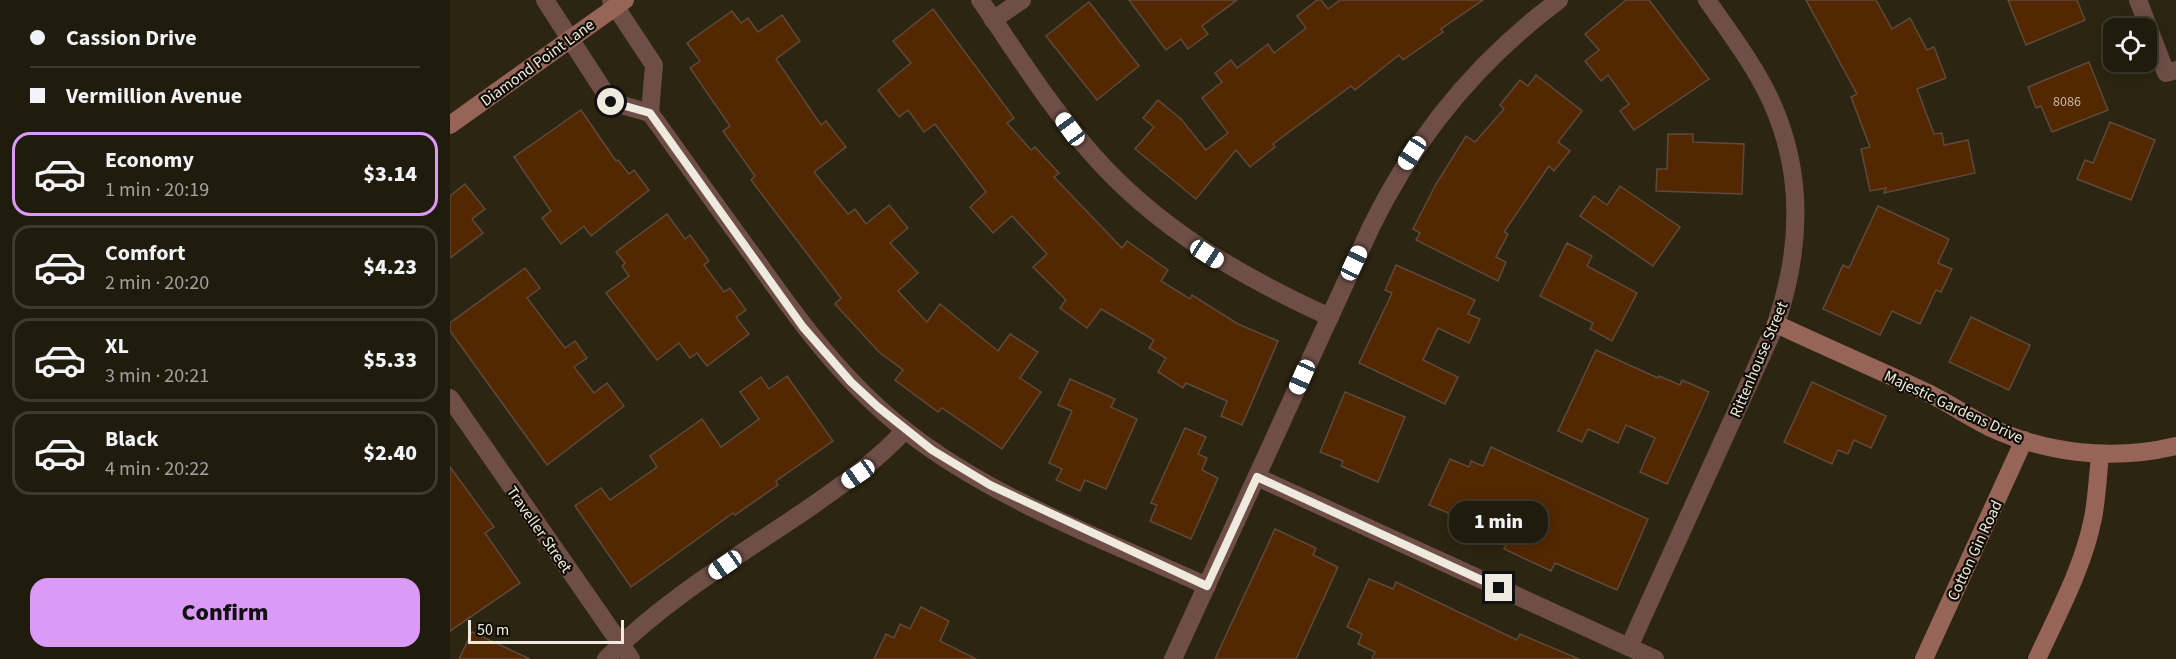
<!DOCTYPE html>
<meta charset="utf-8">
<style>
body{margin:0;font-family:"Source Sans 3",sans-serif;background:#282516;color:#f1f3f6;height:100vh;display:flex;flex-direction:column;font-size:22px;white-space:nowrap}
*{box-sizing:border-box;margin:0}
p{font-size:20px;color:#a2a19d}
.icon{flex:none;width:33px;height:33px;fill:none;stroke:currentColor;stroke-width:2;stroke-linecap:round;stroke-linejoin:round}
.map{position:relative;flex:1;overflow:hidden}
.panel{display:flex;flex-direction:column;background:#201c0d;width:450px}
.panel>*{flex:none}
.top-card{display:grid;align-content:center;height:132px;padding:0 30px;background:#201c0d}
.tools{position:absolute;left:1653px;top:18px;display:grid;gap:12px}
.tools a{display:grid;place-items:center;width:54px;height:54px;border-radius:12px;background:#201c0d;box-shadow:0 3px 15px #0003,0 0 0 2px #3d3a2e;font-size:30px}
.scale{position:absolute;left:18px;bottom:15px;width:156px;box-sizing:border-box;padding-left:6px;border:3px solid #eeeade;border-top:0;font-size:16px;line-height:21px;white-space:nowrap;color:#eeeade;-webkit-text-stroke:4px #110e06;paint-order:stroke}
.end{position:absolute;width:27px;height:27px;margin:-14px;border:8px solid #eeeade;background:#111;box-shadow:0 0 0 3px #111}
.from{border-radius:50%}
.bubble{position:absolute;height:42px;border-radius:18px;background:#201c0d;box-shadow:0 3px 15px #0003,0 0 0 2px #3d3a2e;font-size:20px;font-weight:800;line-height:42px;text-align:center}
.car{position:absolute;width:18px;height:36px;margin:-18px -9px;border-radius:8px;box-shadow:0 0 4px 2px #0007;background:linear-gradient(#fff 24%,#345 0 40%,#fff 0 76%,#345 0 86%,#fff 0)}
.top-card b{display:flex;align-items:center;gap:21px;height:57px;font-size:22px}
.top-card b+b{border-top:2px solid #3d3a2e}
.top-card i{width:15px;height:15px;background:#f1f3f6}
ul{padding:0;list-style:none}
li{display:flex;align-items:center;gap:18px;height:84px;margin:0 12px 9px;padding:0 18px;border:3px solid #3d3a2e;border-radius:18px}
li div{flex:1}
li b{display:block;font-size:22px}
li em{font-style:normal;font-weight:800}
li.on{border-color:#db9af6}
li>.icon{width:54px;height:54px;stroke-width:1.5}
.action{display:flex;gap:12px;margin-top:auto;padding:12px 30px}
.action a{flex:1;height:69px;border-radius:18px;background:#db9af6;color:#111;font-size:24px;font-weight:800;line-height:69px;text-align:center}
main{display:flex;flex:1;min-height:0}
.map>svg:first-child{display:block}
</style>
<main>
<section class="panel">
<div class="top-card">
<b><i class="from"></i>Cassion Drive</b>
<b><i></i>Vermillion Avenue</b>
</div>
<ul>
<li class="on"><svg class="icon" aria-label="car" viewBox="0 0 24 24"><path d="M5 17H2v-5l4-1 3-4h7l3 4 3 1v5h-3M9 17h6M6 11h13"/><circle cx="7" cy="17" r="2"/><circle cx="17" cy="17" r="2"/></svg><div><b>Economy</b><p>1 min · 20:19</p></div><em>$3.14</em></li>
<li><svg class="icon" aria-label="car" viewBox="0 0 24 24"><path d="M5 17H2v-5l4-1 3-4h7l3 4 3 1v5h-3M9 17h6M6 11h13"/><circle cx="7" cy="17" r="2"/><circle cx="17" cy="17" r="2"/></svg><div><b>Comfort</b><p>2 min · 20:20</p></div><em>$4.23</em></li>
<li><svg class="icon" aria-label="car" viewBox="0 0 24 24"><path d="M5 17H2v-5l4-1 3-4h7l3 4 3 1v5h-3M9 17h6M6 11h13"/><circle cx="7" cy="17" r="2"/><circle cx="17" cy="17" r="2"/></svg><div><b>XL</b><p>3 min · 20:21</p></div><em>$5.33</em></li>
<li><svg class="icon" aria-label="car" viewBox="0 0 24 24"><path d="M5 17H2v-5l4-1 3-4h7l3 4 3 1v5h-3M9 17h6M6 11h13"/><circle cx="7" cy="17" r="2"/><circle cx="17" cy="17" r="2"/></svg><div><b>Black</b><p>4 min · 20:22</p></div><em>$2.40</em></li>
</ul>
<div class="action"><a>Confirm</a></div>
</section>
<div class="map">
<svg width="1726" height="659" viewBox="0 0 1726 659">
<rect width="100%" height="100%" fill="#2b2511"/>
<!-- building -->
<g fill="#532700" stroke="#5d4a3c" stroke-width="1.5">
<path d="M679 0H787L752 26 758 34 738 49 731 39 716 50Z"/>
<path d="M867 0H871L878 9 890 0H1033L991 29 993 32 953 60 949 55 905 90 901 86 823 144 825 147 800 167 786 150 746 199 685 149 704 127 693 118 708 100 731 119 756 150 778 133 752 98 772 82 765 73 781 60 787 68 818 44 824 53 856 28 847 16Z"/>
<path d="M1176 0H1199L1259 79 1184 130 1170 111 1179 104 1158 75 1151 81 1135 61 1149 50 1135 34Z"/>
<path d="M1356 0H1426L1442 29 1460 18 1477 50 1484 47 1496 78 1467 89 1484 134 1492 133 1494 145 1518 140 1525 173 1434 193 1436 188 1420 191 1411 149 1420 147 1401 97 1407 94Z"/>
<path d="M1558 0H1627L1635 20 1576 45Z"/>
<path d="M639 2 689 66 647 100 596 36Z"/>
<path d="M483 9 564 118 557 123 581 150 585 147 609 173 604 177 672 248 677 241 718 270 711 281 740 299 742 295 788 324 828 341 792 425 771 416 777 401 736 383 733 388 708 372 716 358 699 348 704 340 651 309 637 328 610 308 616 300 583 267 597 254 562 216 543 233 520 207 536 192 485 124 474 132 458 110 449 117 428 90 461 63 443 41Z"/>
<path d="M282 11 291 23 298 18 308 32 332 15 350 41 326 59 371 125 376 121 396 147 364 172 398 214 405 209 416 224 439 205 458 228 440 243 468 273 448 291 477 322 490 304 548 351 560 334 588 352 570 378 591 392 552 449 492 408 488 412 445 380 453 370 429 352 385 304 391 298 301 180 305 176 273 131 280 126 240 68 250 61 237 43Z"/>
<path d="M1639 62 1658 110 1602 132 1591 106 1586 108 1578 87Z"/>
<path d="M1086 75 1132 111 1108 142 1120 151 1104 171 1099 166 1054 232 1058 234 1046 257 1056 262 1048 281 966 240 970 233 963 229 986 184 1016 136 1025 142 1054 109 1050 105 1070 80 1078 86Z"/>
<path d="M131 110 166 161 168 160 179 174 184 170 199 190 141 236 134 226 111 244 92 218 101 211 64 157Z"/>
<path d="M1660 122 1705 140 1681 200 1627 179 1635 160 1643 163Z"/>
<path d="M1218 134H1243V142L1294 144 1292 194 1206 191 1207 169H1217Z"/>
<path d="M15 184 35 209 22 219 33 233 0 258V196Z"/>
<path d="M1170 186 1230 227 1203 266 1130 216 1144 196 1157 205Z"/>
<path d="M1428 206 1499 239 1488 263 1502 269 1491 292 1486 290 1470 324 1442 311 1430 335 1373 309 1393 265 1399 268Z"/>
<path d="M217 214 235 239 240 235 259 261 254 265 274 292 280 288 296 310 286 317 299 334 257 366 247 353 240 358 229 343 207 360 156 293 179 276 172 266 175 263 166 252Z"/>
<path d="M1117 243 1142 256 1137 266 1187 293 1162 341 1140 329 1143 323 1090 296Z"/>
<path d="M946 265 1025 300 1018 314 1030 319 1019 343 988 328 973 360 1008 377 995 404 909 363 942 293 935 290Z"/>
<path d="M75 268 90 288 77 298 115 348 125 341 137 358 124 367 144 393 157 383 174 406 97 465 0 331V323Z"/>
<path d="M1521 317 1580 345 1559 390 1499 362Z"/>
<path d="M1146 350 1208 378 1209 376 1230 385 1232 380 1259 392 1217 484 1190 472 1205 438 1176 425 1168 443 1138 429 1132 442 1108 431Z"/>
<path d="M337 376 383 441 326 481 328 485 285 515 283 513 181 587 125 506 151 488 160 500 207 467 200 456 252 419 271 447 309 419 290 392 311 377 319 389Z"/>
<path d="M620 379 665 399 661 407 687 419 656 489 635 480 630 491 606 480 612 469 599 463 622 411 608 405Z"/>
<path d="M1362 382 1436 416 1421 448 1404 440 1398 454 1388 450 1382 464 1334 442Z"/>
<path d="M895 392 955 417 928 482 891 466 893 461 870 452Z"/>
<path d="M735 428 756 437 748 454 757 458 752 470 768 478 741 539 700 521 707 505 701 503Z"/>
<path d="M1041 447 1198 519 1167 590 1105 563 1101 571 1054 549 1057 543 1000 518 1001 514 979 505 1000 459 1019 467 1021 461 1033 466Z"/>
<path d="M0 467 44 527 35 533 70 583 0 631Z"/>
<path d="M825 529 866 548 863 555 888 567 846 659H765Z"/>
<path d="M919 579 943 589 946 582 1067 640 1070 634 1129 659H922L925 652 908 644 912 634 897 627Z"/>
<path d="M471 607 499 621 490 641 526 659H424L436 634 444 638 450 624 460 629Z"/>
<path d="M22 632 80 659H9Z"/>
</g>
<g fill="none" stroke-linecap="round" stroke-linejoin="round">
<!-- street -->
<g stroke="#6f4e47" stroke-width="18">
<path d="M95 0 161 102 200 113C234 160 267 207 301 253 347 318 392 381 455 430 542 499 656 540 757 586"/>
<path d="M161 0 204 65 200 113"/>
<path d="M530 0C566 52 600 107 642 154 708 229 790 276 880 317"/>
<path d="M1688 0 1716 73 1726 70"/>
<path d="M543 20 572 0"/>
<path d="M0 398 181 659"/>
<path d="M807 477 1205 659"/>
<path d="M1179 647 1326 324C1351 250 1354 173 1321 101 1304 64 1279 32 1257 0"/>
<path d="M156 659C215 599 290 555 359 508 393 484 427 461 455 430"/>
<path d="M723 659 921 227C966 135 1027 61 1109 0"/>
</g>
<!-- secondary -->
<g stroke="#976458" stroke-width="18">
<path d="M0 125 175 0"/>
<path d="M1326 324C1377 348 1429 370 1480 394 1500 404 1519 417 1539 427 1597 454 1664 461 1726 446"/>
<path d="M1474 659 1574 440"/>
<path d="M1587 659C1608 613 1633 568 1643 518 1647 497 1648 475 1650 454"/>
</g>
</g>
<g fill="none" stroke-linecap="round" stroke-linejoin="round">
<!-- route -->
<path stroke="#eeeade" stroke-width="8" d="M161 102 200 113 353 327 401 382 428 407 482 450 540 485 757 586 807 477 1049 588"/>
</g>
<g text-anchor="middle" stroke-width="4.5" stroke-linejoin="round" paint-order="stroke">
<!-- number labels -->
<g font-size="14" fill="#c7b9a6">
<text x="1617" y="106">8086</text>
</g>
<!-- street labels -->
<g font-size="16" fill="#eeeade" stroke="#110e06">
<text transform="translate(87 62) rotate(-36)" y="6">Diamond Point Lane</text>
<text transform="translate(1308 359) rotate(-67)" y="6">Rittenhouse Street</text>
<text transform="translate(1504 406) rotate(25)" y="6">Majestic Gardens Drive</text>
<text transform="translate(90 529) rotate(55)" y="6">Traveller Street</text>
<text transform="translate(1524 550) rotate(-65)" y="6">Cotton Gin Road</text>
</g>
</g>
</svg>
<div class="tools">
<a><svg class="icon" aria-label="locate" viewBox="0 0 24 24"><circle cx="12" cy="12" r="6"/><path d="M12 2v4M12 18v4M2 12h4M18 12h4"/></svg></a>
</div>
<div class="scale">50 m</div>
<i class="end from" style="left:161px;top:102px"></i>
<i class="end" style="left:1049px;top:588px"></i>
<div class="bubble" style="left:999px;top:501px;width:99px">1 min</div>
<i class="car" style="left:620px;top:129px;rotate:324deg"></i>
<i class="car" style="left:962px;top:153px;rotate:213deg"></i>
<i class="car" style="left:757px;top:254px;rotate:123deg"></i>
<i class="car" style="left:904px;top:263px;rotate:25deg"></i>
<i class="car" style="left:852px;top:377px;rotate:204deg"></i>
<i class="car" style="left:408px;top:474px;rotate:235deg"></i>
<i class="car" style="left:275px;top:565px;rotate:235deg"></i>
</div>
</main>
